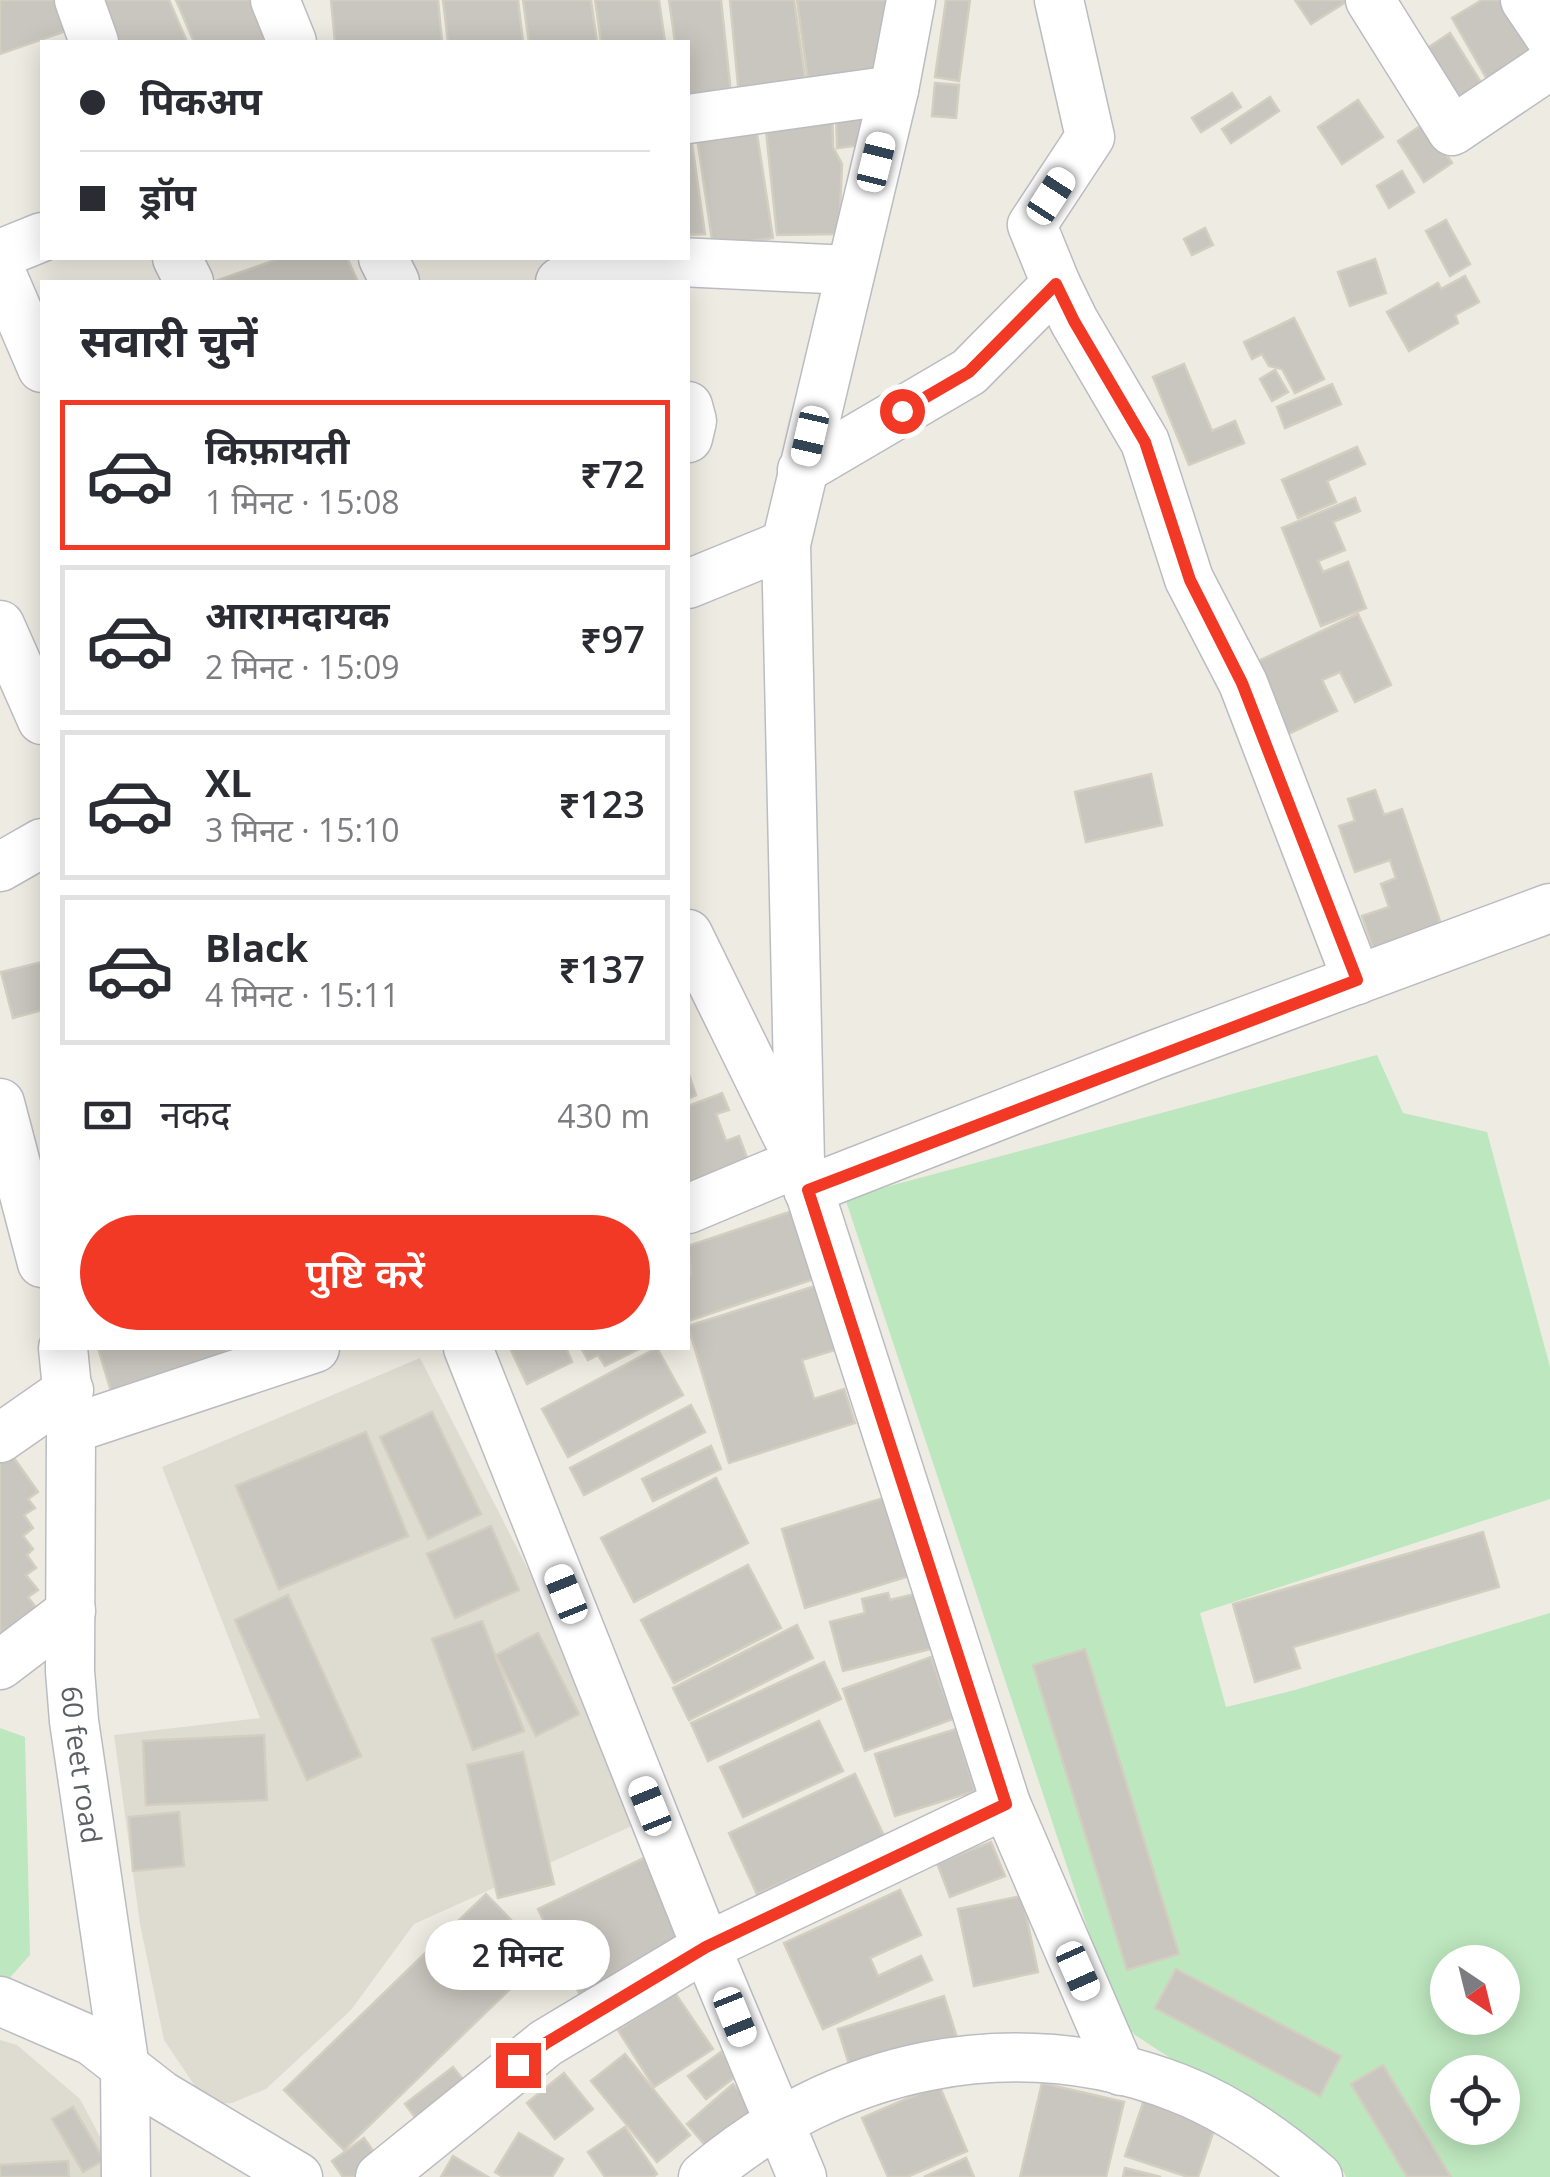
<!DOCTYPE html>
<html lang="hi">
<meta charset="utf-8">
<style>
body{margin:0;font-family:"Open Sans","Noto Sans Devanagari",sans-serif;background:#f2f2f3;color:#2b2b33;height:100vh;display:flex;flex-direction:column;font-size:38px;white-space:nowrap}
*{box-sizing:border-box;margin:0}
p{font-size:32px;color:#7c7c81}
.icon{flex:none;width:55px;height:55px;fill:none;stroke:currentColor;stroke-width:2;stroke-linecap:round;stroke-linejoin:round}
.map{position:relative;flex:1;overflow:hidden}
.drawer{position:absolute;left:40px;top:280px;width:650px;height:1070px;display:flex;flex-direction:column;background:#fff;border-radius:0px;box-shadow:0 5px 25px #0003}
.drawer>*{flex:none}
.banner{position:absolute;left:40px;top:40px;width:650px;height:220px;border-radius:0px;box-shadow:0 5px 25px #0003;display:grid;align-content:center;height:220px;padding:0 40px;background:#fff}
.needle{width:65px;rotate:145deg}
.tools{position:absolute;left:1430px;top:1945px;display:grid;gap:20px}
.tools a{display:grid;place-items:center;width:90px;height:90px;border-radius:50%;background:#fff;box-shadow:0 5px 25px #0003;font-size:50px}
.end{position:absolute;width:45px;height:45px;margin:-22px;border:12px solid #f13926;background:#fff;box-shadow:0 0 0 5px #fff}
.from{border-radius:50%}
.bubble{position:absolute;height:70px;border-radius:35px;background:#fff;box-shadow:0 5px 25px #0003;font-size:32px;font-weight:600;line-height:70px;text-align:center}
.car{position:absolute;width:30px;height:60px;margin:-30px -15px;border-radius:12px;box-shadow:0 0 8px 2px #0007;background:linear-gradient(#fff 24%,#345 0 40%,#fff 0 76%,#345 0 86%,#fff 0)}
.banner b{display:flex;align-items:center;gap:35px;height:95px;font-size:38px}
.banner b+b{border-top:2px solid #e1e1e2}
.banner i{width:25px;height:25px;background:#2b2b33}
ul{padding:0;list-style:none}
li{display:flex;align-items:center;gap:30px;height:150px;margin:0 20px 15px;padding:0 20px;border:5px solid #e1e1e2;border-radius:0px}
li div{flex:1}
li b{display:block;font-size:38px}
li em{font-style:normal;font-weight:600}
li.current{border-color:#f13926}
li>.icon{width:90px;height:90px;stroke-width:1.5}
h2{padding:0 40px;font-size:45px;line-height:120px}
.pay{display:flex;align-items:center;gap:25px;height:110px;padding:0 40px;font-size:38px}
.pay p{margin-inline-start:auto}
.button{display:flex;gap:20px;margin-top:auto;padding:20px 40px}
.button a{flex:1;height:115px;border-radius:60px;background:#f13926;color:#fff;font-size:40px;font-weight:600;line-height:115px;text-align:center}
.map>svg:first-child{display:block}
</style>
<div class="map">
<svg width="1550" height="2177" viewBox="0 0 1550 2177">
<rect width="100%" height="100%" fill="#eeece2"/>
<!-- education -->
<g fill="#dedbd1">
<path d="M420 1358 654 1816 414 1924 351 2010 266 2089 232 2103 207 2104 164 2040 140 1924 114 1735 260 1718 162 1467Z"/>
<path d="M0 2040 17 2045 80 2099 116 2167V2177H0Z"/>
</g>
<!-- green -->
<g fill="#bde7be" fill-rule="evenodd">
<path d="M1377 1055 1403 1113 1487 1132 1550 1367V1499L1200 1613 1226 1707 1295 1690 1550 1613V2177H1346L1343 2171 1135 2035 1117 2017 845 1198ZM1448 1962H1502V2018H1448ZM1448 2072H1502V2128H1448Z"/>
<path d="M0 1728 25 1737 30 1955 6 1982 0 1980Z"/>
</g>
<!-- building -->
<g fill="#c9c6bf" stroke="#d3cec0" stroke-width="2.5">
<path d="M0 0H62L72 29 0 54Z"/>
<path d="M88 0H169L187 42H105Z"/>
<path d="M176 0H258L276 42H194Z"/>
<path d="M331 0H438L442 42H335Z"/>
<path d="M443 0H518L523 42H448Z"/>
<path d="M523 0H591L597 42H529Z"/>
<path d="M595 0H659L665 42H601Z"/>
<path d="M669 0H721L732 103 688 107V42H675Z"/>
<path d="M730 0H794L807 93 740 107Z"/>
<path d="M797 0H893L883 87 810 95Z"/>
<path d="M946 0H970L959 81 935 77Z"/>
<path d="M1295 0H1349L1311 24Z"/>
<path d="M1482 0H1505L1539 59 1491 86 1452 18Z"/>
<path d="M1450 33 1482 84 1452 103 1420 53Z"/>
<path d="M935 83 959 85 956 118 932 116Z"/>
<path d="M1232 93 1241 107 1201 132 1192 118Z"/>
<path d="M1270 97 1279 111 1231 143 1222 129Z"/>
<path d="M1358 100 1383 137 1342 164 1318 127Z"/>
<path d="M832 103 833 147 842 164 839 234 777 235 764 112Z"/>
<path d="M836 110H861L862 145 837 148Z"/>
<path d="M755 121 773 238 713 247 696 130Z"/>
<path d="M1426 122 1452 163 1424 182 1398 141Z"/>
<path d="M691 137 705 234 688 235V138Z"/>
<path d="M1402 171 1414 192 1389 208 1377 186Z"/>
<path d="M1446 220 1470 264 1450 276 1426 231Z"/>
<path d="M1205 228 1213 245 1192 255 1184 239Z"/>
<path d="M281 258H347L358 282H213Z"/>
<path d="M1375 259 1386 293 1350 306 1338 272Z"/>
<path d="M1465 276 1479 302 1455 315 1458 323 1409 351 1387 312 1438 283 1441 289Z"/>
<path d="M1294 318 1324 379 1295 393 1282 369 1269 366 1262 354 1252 359 1244 342Z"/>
<path d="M1184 364 1212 431 1235 421 1244 443 1189 465 1153 377Z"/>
<path d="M1275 370 1288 392 1272 401 1260 379Z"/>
<path d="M1332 384 1341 404 1285 428 1277 407Z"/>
<path d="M1357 447 1365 464 1327 481 1336 502 1298 518 1282 480Z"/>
<path d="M1355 498 1360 511 1333 522 1345 550 1318 561 1323 572 1348 562 1366 608 1321 626 1282 528Z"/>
<path d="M1358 614 1391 685 1355 702 1340 672 1322 680 1337 711 1286 735 1252 664Z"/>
<path d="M1151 774 1162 825 1086 842 1075 792Z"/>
<path d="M1375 790 1384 815 1402 809 1444 933 1376 957 1362 916 1389 907 1381 884 1396 878 1390 860 1355 872 1339 826 1355 821 1348 799Z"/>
<path d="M42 962V1010L13 1018 1 972Z"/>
<path d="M688 1072 696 1095 688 1099Z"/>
<path d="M722 1093 729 1110 716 1114 726 1141 739 1136 752 1171 688 1195V1106Z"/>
<path d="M792 1211 814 1279 688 1321V1276L691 1275 688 1246Z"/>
<path d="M815 1286 835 1350 802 1360 814 1399 844 1389 855 1423 729 1463 688 1326Z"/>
<path d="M98 1348H224L228 1362 113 1398Z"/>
<path d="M510 1348H566L572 1362 527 1384Z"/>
<path d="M581 1348H641L605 1366 598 1355 588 1360Z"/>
<path d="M657 1348 683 1395 568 1457 542 1409Z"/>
<path d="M691 1405 705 1432 584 1495 570 1468Z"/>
<path d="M432 1412 481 1514 428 1539 380 1437Z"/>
<path d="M366 1432 408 1536 279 1589 236 1486Z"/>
<path d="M711 1446 721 1469 653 1501 642 1479Z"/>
<path d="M9 1451 38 1492 28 1499 35 1508 24 1515 33 1528 23 1536 33 1549 27 1555 36 1568 26 1575 38 1590 28 1597 37 1609 0 1636V1457Z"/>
<path d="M716 1478 748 1543 634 1602 601 1538Z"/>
<path d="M890 1496 913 1575 805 1608 782 1529Z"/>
<path d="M491 1526 519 1590 455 1618 427 1554Z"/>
<path d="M1483 1532 1499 1587 1293 1647 1300 1668 1255 1682 1233 1604Z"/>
<path d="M748 1565 781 1628 674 1683 641 1620Z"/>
<path d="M923 1592 938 1647 843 1671 830 1622 865 1613 862 1599 888 1593 890 1600Z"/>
<path d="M288 1595 361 1756 307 1780 235 1620Z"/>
<path d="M482 1621 524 1731 473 1750 432 1639Z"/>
<path d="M797 1625 813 1658 689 1720 673 1688Z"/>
<path d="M538 1633 579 1714 536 1736 496 1655Z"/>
<path d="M1085 1649 1179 1954 1127 1970 1033 1665Z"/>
<path d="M931 1657 953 1719 865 1751 843 1689Z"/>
<path d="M824 1662 841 1699 708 1761 691 1723Z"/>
<path d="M819 1721 843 1771 743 1817 720 1767Z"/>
<path d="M956 1729 975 1791 895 1816 875 1754Z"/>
<path d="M264 1735 267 1800 146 1805 143 1741Z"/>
<path d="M523 1752 554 1884 498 1898 467 1765Z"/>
<path d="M855 1774 884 1836 757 1894 729 1833Z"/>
<path d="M179 1812 184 1866 133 1871 129 1817Z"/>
<path d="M991 1842 1005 1876 950 1897 937 1863Z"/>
<path d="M644 1858 685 1944 580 1995 538 1909Z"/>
<path d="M900 1890 921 1935 870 1958 878 1976 921 1956 932 1980 823 2029 784 1943Z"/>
<path d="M486 1894 545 1955 344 2150 284 2090Z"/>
<path d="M1022 1896 1038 1972 974 1986 958 1909Z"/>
<path d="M1176 1969 1341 2056 1320 2096 1155 2008Z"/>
<path d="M675 1993 713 2049 654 2087 618 2030Z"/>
<path d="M944 1996 959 2044 853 2077 838 2029Z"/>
<path d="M721 2052 739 2074 706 2099 688 2076Z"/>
<path d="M625 2054 690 2135 657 2162 591 2081Z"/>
<path d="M1383 2065 1451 2177H1407L1351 2084Z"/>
<path d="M453 2067 476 2096 427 2133 405 2104Z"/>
<path d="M564 2073 593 2109 555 2139 527 2103Z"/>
<path d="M1042 2083 1124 2102 1106 2177H1020Z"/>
<path d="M733 2084 756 2111 710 2151 687 2124Z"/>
<path d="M939 2085 967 2151 907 2177H888L862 2118Z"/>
<path d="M1144 2100 1216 2124 1198 2177H1188L1125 2156Z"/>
<path d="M73 2107 104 2160 83 2172 52 2119Z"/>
<path d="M625 2127 657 2174 653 2177H605L588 2152Z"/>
<path d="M519 2133 563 2159 552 2177H503L495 2172Z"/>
<path d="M364 2138 385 2168 372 2177H343L332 2161Z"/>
<path d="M453 2156 488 2177H441Z"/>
<path d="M966 2158 974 2177H924Z"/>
<path d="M68 2161 69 2177H0V2165Z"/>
<path d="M1125 2168 1161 2177H1123Z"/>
</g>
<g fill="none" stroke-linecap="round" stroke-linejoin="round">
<defs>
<g id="minor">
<path d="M79 0 94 42"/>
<path d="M275 0 292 42"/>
<path d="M1370 0 1452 131 1550 65"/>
<path d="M1525 0 1550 37"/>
<path d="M688 119 894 90"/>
<path d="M0 254 42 237"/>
<path d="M177 258 189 282"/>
<path d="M383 258 395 282"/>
<path d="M0 270 42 368"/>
<path d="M560 282 616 259 849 270"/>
<path d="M1056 284 1074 321 1145 442 1189 579 1243 683 1357 980"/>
<path d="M688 406 692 421 688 438"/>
<path d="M802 470 969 372 1056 284 1032 225 1090 137 1059 0"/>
<path d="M688 584 786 544"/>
<path d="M0 625 42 720"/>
<path d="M0 867 42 843"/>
<path d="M688 934 800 1162 1006 1804 1121 2071"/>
<path d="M0 1103 42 1263"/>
<path d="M808 1190 1154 1055 1550 908"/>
<path d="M688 1209 800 1162 786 544 894 90 911 0"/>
<path id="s1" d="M63 1348 71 1429 70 1671 74 1721 125 2068 126 2177"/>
<path d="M468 1348 706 1947 802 2177"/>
<path d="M71 1429 315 1348"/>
<path d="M0 1438 69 1390"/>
<path d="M0 1665 71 1611"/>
<path d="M0 2001 92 2041 161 2095 298 2177"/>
<path d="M380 2177 546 2043 706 1947 1006 1804"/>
<path d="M703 2177C834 2064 1013 2024 1178 2088 1230 2108 1276 2141 1318 2177"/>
</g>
</defs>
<!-- minor casing -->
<use href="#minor" stroke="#babcc2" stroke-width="51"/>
<!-- minor -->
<use href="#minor" stroke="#fff" stroke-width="48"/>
</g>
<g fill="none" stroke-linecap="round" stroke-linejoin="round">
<!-- route -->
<path stroke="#f13926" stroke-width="12" d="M518 2065 546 2043 706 1947 1006 1804 808 1190 1357 980 1242 683 1190 580 1145 442 1074 321 1056 284 969 372 902 411"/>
</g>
<g text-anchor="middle" stroke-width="10" stroke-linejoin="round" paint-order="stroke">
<!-- street labels -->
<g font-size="28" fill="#5b5e64" stroke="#fff">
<text dy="10" stroke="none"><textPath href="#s1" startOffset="418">60 feet road</textPath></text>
</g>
</g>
</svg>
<div class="tools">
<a><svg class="needle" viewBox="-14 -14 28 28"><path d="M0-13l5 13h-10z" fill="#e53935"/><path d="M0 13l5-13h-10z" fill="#7c7c81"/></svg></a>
<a><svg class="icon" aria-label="locate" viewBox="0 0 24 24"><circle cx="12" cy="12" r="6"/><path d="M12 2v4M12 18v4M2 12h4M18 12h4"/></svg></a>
</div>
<i class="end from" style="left:902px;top:411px"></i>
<i class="end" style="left:518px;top:2065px"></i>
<div class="bubble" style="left:425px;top:1920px;width:185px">2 मिनट</div>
<i class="car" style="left:876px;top:162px;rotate:14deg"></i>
<i class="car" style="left:1051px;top:196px;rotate:33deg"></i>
<i class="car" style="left:810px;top:436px;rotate:193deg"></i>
<i class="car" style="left:566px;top:1594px;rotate:338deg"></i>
<i class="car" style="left:650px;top:1806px;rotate:338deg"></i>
<i class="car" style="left:1078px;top:1971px;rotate:156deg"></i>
<i class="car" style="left:735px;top:2017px;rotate:158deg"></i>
<div class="banner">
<b><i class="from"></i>पिकअप</b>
<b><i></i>ड्रॉप</b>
</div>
<section class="drawer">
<h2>सवारी चुनें</h2>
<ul>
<li class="current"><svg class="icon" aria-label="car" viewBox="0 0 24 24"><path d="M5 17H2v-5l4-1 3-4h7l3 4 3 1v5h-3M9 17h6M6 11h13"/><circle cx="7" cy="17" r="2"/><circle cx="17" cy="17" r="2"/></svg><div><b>किफ़ायती</b><p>1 मिनट · 15:08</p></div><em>₹72</em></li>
<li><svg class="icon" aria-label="car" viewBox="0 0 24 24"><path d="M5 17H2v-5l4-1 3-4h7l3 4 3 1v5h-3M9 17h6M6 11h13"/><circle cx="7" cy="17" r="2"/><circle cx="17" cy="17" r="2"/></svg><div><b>आरामदायक</b><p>2 मिनट · 15:09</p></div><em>₹97</em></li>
<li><svg class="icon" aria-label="car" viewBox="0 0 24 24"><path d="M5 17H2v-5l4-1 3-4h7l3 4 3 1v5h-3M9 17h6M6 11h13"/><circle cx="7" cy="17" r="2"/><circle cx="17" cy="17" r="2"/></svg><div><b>XL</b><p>3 मिनट · 15:10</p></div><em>₹123</em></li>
<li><svg class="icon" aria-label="car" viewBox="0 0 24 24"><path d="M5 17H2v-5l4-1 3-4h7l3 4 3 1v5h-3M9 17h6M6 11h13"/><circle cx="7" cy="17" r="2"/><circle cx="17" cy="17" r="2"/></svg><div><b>Black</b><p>4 मिनट · 15:11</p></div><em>₹137</em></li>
</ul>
<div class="pay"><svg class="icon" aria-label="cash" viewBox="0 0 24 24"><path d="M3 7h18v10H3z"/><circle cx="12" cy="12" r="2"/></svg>नकद<p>430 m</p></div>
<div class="button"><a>पुष्टि करें</a></div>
</section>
</div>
